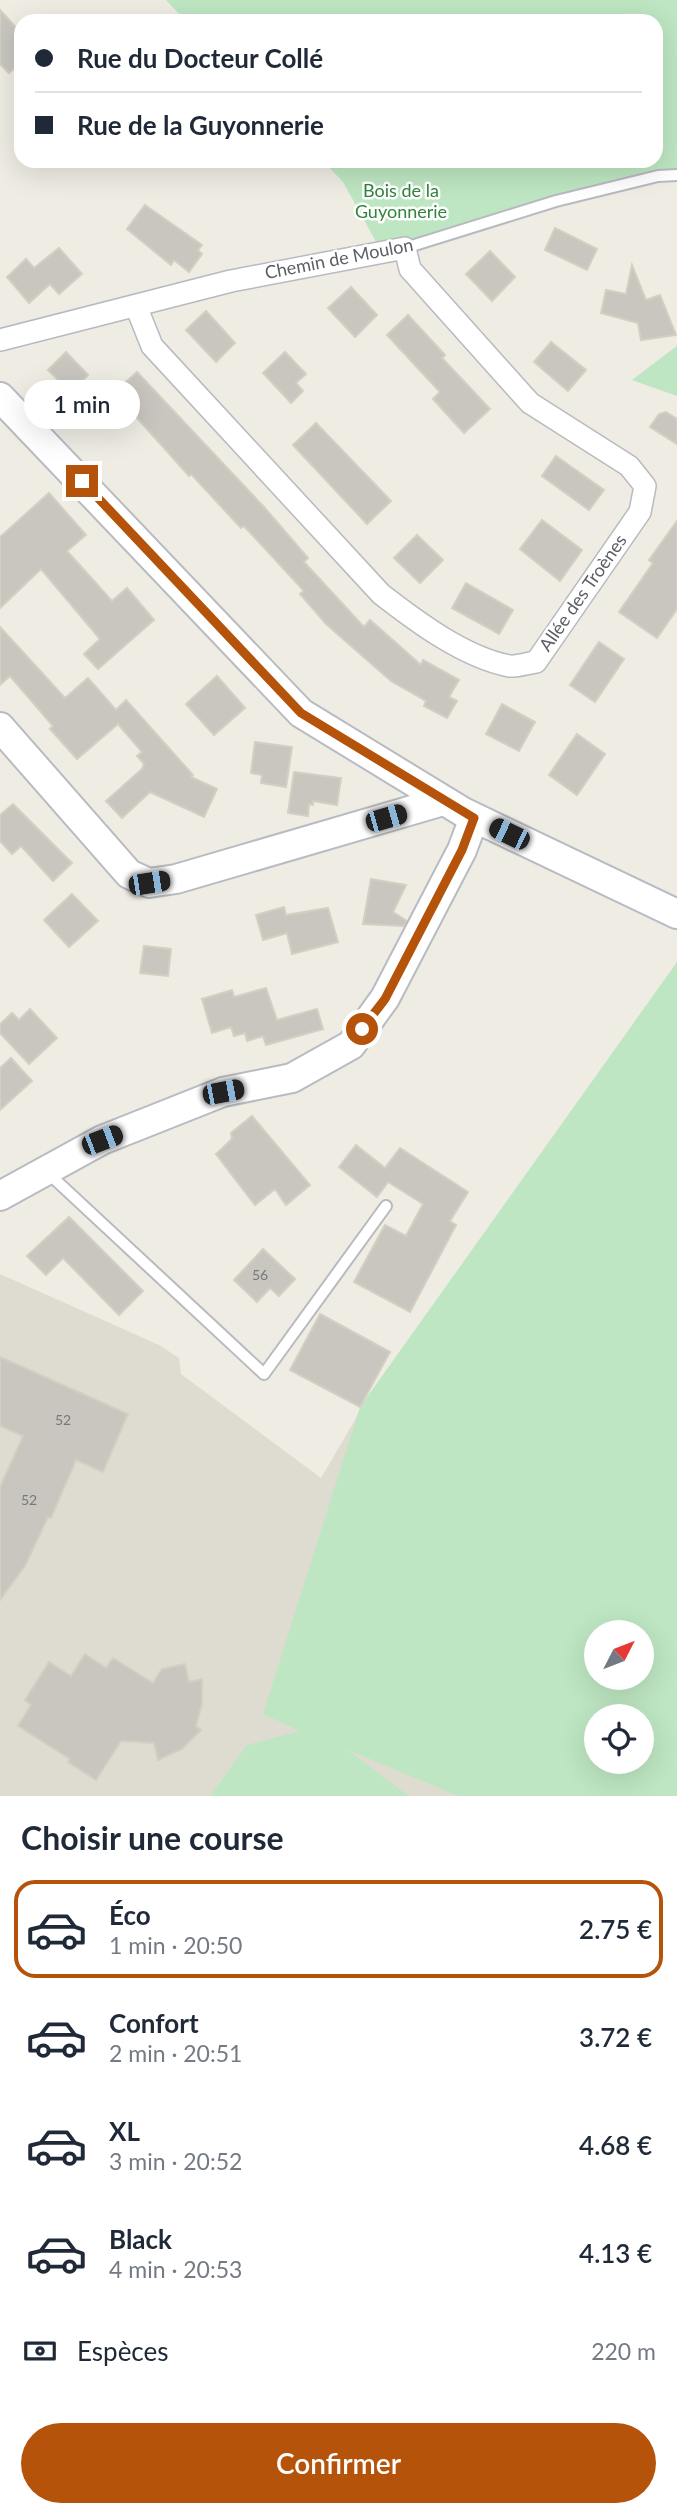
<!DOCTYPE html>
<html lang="fr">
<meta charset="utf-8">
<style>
body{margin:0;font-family:Lato,sans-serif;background:#f2f2f3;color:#1f2937;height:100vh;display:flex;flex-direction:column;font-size:26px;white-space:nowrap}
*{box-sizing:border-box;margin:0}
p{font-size:23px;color:#747a83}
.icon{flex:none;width:38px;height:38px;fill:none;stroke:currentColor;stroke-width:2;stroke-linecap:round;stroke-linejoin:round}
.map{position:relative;height:1796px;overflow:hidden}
.drawer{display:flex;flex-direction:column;background:#fff;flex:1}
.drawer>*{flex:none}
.banner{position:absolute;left:14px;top:14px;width:649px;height:154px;border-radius:21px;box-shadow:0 7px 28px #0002;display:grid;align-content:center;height:154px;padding:0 21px;background:#fff}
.needle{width:46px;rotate:48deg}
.tools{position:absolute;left:584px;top:1620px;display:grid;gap:14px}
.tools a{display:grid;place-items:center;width:70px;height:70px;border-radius:50%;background:#fff;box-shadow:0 7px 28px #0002;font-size:35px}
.end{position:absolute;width:32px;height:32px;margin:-16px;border:9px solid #b45309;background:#fff;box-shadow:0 0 0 4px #fff}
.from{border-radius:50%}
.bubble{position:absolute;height:49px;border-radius:24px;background:#fff;box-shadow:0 7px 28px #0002;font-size:23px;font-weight:600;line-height:49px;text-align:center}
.car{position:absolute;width:21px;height:42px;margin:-21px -10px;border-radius:9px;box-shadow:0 0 5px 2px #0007;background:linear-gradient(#222 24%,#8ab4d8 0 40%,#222 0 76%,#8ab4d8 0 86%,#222 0)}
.banner b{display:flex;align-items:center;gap:24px;height:66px;font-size:26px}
.banner b+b{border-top:2px solid #e0e1e3}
.banner i{width:18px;height:18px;background:#1f2937}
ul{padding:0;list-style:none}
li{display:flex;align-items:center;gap:21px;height:98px;margin:0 14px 10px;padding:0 7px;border:4px solid transparent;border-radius:21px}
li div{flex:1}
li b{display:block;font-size:26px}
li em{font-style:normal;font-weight:600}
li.on{border-color:#b45309}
li>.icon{width:63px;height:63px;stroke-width:1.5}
h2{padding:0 21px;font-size:32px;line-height:84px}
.pay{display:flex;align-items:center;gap:18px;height:77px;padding:0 21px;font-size:26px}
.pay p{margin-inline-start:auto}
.cta{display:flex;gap:14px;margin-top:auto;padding:14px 21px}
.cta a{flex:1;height:80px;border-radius:42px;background:#b45309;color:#fff;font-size:28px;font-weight:600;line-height:80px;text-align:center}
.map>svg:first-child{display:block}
</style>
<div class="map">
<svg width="677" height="1796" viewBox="0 0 677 1796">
<rect width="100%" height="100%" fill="#eeece3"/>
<!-- education -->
<path fill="#dedcd1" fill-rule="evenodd" d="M0 1274 159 1345 179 1358 181 1374 321 1478 359 1413 677 1609V1796H0ZM597 1633H642V1678H597ZM597 1717H642V1762H597Z"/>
<!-- green -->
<g fill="#bee6c2" fill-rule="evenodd">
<path d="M166 0H677V175L553 199 380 249 343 182 323 161H656V21H186Z"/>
<path d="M677 346V396L632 380Z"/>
<path d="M677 962V1796H458L346 1749 409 1796H210L247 1745 300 1731 263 1714 360 1407ZM597 1633H642V1678H597ZM597 1717H642V1762H597Z"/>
</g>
<!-- building -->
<g fill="#c9c6c0" stroke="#d3cfc1" stroke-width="2">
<path d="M0 10 21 33V62L9 73 0 64Z"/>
<path d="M145 205 202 245 198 250 202 254 189 272 174 260 171 265 127 229Z"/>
<path d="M555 228 597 249 587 270 545 250Z"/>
<path d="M59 248 82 274 59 294 50 284 29 303 7 277 26 259 34 268Z"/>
<path d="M490 251 515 277 492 301 466 274Z"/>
<path d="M632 265 646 300 660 295 676 335 641 340 638 323 601 313 606 290 626 294Z"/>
<path d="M351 287 377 315 355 337 328 308Z"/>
<path d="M206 311 235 343 216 362 186 330Z"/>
<path d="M408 315 445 355 442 358 490 409 464 433 433 399 440 392 387 335Z"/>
<path d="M551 342 586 370 568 391 534 362Z"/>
<path d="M66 352 88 375 71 393 48 370Z"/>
<path d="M285 352 306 374 296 383 303 391 291 403 263 373Z"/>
<path d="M137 372 264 507 308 558 304 562 364 627 370 620 421 665 423 660 459 680 449 697 457 701 447 718 424 706 426 701 391 681 326 624 300 594 304 591 244 526 241 528 191 474 189 476 129 409 123 414 108 398Z"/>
<path d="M666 412 677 419V444L650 427 659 414Z"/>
<path d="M316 423 391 501 367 524 293 445Z"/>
<path d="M556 456 604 490 589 510 542 476Z"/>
<path d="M49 493 86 535 67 551 112 601 127 588 154 620 98 669 84 654 100 639 41 569 0 608V537Z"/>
<path d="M542 520 582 550 560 581 520 549Z"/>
<path d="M677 521V609L657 638 619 612 653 563 649 560Z"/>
<path d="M417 535 443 560 420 583 394 558Z"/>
<path d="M466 583 513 610 499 634 452 608Z"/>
<path d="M0 627 65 698 88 678 116 710 126 700 193 775 191 777 217 789 204 817 150 792 122 818 106 801 142 769 144 764 137 756 142 752 118 724 77 759 50 729 53 726 10 676 0 685Z"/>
<path d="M599 642 624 659 595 702 570 685Z"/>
<path d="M217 676 245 708 214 735 186 704Z"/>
<path d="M502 704 535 722 519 751 486 734Z"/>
<path d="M577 734 605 754 577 795 549 775Z"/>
<path d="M255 742 292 747 286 787 261 783 262 775 251 773Z"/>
<path d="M294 772 341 778 337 805 313 801V805L309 804 308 816 288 813Z"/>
<path d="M13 804 72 863 53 881 21 846 12 854 0 841V815Z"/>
<path d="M371 879 406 885 393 912 407 921 404 926 363 924Z"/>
<path d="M72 894 98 921 69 947 44 920Z"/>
<path d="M284 907 286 915 328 908 338 942 292 954 287 933 263 940 256 915Z"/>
<path d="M144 946 171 949 168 976 140 973Z"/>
<path d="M266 988 277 1020 317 1009 323 1029 266 1045 263 1036 247 1041 245 1033 234 1036 231 1027 212 1033 202 999 232 990 234 997Z"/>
<path d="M30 1009 57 1038 29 1064 0 1033V1024L12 1013 19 1020Z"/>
<path d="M11 1058 32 1081 0 1110V1068Z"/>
<path d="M252 1116 310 1185 286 1205 275 1189 255 1205 216 1154 232 1139 231 1133Z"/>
<path d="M356 1145 385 1168 400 1148 468 1192 450 1221 456 1225 410 1312 354 1282 385 1225 406 1236 423 1204 388 1182 377 1197 339 1167Z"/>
<path d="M69 1217 143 1291 119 1315 63 1258 46 1275 27 1256Z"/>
<path d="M263 1249 295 1279 279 1296 270 1288 257 1302 234 1280Z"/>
<path d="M320 1314 390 1352 360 1407 290 1370Z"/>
<path d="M0 1357 128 1414 103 1472 76 1460 51 1518 48 1517 25 1566 0 1600V1487L23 1436 0 1426Z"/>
<path d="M85 1654 106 1668 113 1658 153 1683 162 1669 185 1664 189 1682 202 1679V1704L196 1726 201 1730 182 1749 158 1760 154 1743 121 1741 96 1780 68 1762 70 1759 18 1726 31 1705 25 1700 49 1662 71 1676Z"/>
</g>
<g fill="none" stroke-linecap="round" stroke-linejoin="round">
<defs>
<g id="lane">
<path d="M405 248 556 201 658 176 677 175"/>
<path d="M48 1173 264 1374 386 1206"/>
</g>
<path id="street" d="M0 340 231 281 405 248 410 269 530 403 629 466 645 486 640 512 536 662C528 663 517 667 509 666 464 657 417 622 381 594L152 346 136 306"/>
<g id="secondary">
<path d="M0 397 301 713 463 812 677 914"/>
<path d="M0 727 129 874 149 883 176 879 443 801"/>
<path d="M0 1196 102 1140 223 1092 292 1078 351 1045 385 998 462 850 474 818"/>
</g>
</defs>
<!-- lane casing -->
<use href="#lane" stroke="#b8babf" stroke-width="14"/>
<!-- street casing -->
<use href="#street" stroke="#b8babf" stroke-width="24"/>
<!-- secondary casing -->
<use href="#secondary" stroke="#b8bbc1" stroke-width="32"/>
<!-- lane -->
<use href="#lane" stroke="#fff" stroke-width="10"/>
<!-- street -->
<use href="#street" stroke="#fff" stroke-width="21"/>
<!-- secondary -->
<use href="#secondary" stroke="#fff" stroke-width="28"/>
</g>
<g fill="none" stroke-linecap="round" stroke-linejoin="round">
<!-- route -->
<path stroke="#b45309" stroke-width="9" d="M82 481 301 713 474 818 462 850 385 999 362 1029"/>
</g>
<g text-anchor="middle" stroke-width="5" stroke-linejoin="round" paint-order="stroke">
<!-- number labels -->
<g font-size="14" fill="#76787b">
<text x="260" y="1280">56</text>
<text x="63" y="1425">52</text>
<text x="29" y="1505">52</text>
</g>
<!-- park labels -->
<g font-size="18" fill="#33833f" stroke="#fff">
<text x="401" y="197">Bois de la<tspan x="401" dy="21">Guyonnerie</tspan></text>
</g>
<!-- street labels -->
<g font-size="18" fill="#5b5e64" stroke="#fff">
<text transform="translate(339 259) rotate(-11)" y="6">Chemin de Moulon</text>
<text transform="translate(583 593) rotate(-55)" y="6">Allée des Troènes</text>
</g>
</g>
</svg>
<div class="tools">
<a><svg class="needle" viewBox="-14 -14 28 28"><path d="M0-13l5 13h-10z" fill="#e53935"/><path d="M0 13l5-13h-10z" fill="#747a83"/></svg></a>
<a><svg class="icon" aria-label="locate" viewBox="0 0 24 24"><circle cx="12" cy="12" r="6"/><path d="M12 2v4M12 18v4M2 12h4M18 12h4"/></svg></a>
</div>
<i class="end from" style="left:362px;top:1029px"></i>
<i class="end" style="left:82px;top:481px"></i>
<div class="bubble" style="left:24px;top:380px;width:116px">1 min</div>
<i class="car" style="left:386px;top:818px;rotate:74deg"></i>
<i class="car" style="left:509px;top:834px;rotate:296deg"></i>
<i class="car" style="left:149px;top:883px;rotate:81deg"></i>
<i class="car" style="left:223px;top:1092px;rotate:79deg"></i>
<i class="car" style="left:102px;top:1140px;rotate:69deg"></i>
<div class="banner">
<b><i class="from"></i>Rue du Docteur Collé</b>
<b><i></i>Rue de la Guyonnerie</b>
</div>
</div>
<section class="drawer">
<h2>Choisir une course</h2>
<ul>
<li class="on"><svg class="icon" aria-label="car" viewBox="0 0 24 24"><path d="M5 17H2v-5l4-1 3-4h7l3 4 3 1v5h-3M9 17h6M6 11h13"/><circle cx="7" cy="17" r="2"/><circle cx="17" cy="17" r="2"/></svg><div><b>Éco</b><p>1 min · 20:50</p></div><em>2.75 €</em></li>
<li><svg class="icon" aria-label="car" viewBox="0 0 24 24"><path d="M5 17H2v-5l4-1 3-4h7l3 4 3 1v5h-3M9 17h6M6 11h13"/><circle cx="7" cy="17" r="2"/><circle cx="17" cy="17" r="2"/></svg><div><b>Confort</b><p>2 min · 20:51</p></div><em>3.72 €</em></li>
<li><svg class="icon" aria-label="car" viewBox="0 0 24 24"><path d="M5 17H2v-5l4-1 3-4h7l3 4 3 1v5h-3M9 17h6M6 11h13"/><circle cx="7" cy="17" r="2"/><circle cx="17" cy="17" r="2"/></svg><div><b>XL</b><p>3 min · 20:52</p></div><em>4.68 €</em></li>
<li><svg class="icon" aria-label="car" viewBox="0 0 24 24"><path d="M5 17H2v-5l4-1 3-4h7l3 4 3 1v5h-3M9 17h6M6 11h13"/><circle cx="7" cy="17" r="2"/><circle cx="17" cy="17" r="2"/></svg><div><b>Black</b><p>4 min · 20:53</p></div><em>4.13 €</em></li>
</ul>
<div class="pay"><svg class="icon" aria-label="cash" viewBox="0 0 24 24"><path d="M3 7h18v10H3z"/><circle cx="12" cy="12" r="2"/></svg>Espèces<p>220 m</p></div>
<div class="cta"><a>Confirmer</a></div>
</section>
